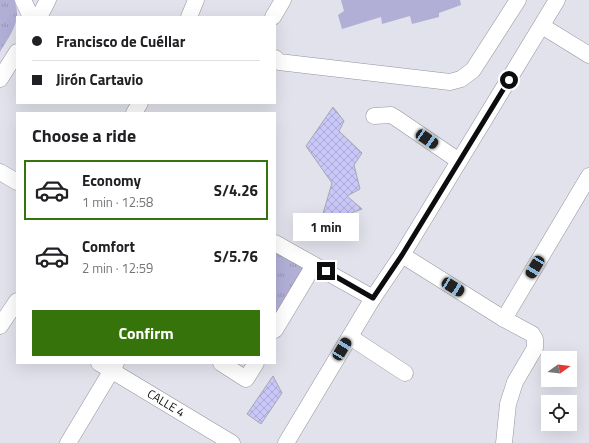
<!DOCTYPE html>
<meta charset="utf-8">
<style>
body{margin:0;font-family:"Titillium Web",sans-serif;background:#f2f2f2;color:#202124;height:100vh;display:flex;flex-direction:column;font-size:15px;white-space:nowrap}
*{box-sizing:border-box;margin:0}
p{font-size:13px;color:#757577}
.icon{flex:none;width:22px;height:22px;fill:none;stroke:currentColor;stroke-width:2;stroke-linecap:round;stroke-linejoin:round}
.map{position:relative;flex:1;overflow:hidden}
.details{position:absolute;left:16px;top:112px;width:260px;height:252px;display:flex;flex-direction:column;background:#fff;border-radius:0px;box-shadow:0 4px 16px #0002}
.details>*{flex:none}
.hud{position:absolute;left:16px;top:16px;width:260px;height:88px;border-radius:0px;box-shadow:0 4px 16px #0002;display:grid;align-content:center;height:88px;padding:0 16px;background:#fff}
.needle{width:26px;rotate:75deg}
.fabs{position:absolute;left:541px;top:351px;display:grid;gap:8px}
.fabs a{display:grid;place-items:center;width:36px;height:36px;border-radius:0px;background:#fff;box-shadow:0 4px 16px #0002;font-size:20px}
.end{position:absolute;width:18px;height:18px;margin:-9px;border:5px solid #0d0d10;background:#fff;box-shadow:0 0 0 2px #fff}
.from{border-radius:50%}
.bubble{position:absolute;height:28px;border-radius:0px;background:#fff;box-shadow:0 4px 16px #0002;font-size:13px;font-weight:700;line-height:28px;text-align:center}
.car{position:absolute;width:12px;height:24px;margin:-12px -6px;border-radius:5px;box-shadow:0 0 3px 1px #0007;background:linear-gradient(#222 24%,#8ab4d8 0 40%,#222 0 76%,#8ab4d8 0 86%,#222 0)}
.hud b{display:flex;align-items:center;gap:14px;height:38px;font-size:15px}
.hud b+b{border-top:1px solid #e0e0e0}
.hud i{width:10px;height:10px;background:#202124}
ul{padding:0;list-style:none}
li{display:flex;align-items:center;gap:12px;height:60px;margin:0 8px 6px;padding:0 8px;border:2px solid transparent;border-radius:0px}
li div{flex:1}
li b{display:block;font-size:15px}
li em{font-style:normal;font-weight:700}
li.current{border-color:#36740b}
li>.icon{width:36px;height:36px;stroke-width:1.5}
h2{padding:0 16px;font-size:18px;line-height:48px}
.primary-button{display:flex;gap:8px;margin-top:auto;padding:8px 16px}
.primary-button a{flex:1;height:46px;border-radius:0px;background:#36740b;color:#fff;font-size:16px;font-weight:700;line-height:46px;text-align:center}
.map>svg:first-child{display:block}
</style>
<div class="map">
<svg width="589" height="443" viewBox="0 0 589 443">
<defs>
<pattern id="park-tufts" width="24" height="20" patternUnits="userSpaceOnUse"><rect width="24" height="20" fill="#b1afd6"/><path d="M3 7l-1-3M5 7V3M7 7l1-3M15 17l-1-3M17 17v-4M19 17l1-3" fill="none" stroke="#9795b7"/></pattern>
<pattern id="building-cross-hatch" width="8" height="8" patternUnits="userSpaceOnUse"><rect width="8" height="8" fill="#c9c7f8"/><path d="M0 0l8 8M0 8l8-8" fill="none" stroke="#abaad4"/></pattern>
</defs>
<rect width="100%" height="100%" fill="#e2e2ec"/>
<!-- grass -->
<path fill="#b1afd6" d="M341 0H460L461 5 439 13V17L412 24 410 16 382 24 381 17 342 29 338 15 344 11Z"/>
<!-- park -->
<g fill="url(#park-tufts)">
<path d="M0 0H14C23 20 10 35 0 52Z"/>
<path d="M275 243 314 265 275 330Z"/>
</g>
<!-- building -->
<g fill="url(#building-cross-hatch)" stroke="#a7a7b0">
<path d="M333 107 344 121 339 131 362 153 354 165 360 189 347 196 362 209 351 213 350 227 322 217 332 183 306 146Z"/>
<path d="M273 376 282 393 261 424 247 414Z"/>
</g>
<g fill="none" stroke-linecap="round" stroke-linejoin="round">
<defs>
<g id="minor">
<path d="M23 0 31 17"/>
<path d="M39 17 48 0"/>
<path d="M189 17 196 0"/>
<path d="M273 17 283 0"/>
<path d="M542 26 589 55"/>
<path d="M275 58 279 62 450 82 461 79 473 70 518 0"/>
<path d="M0 79 17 52"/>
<path d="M134 113 140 103"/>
<path d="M374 116 391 115 396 118 459 161"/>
<path d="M0 172 17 182"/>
<path d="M275 243 373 298"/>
<path d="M402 255 504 319 532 334 535 339V348L515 382 508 404 504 443"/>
<path d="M504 319 589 176"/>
<path d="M0 326 17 301"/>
<path d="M275 330 314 265"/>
<path d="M350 337 405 373"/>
<path id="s1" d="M99 363 232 443"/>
<path d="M221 363 246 379 256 363"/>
<path d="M68 443 116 363"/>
<path d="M286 443 373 298 402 255 557 0"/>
</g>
</defs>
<!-- minor casing -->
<use href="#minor" stroke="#93939c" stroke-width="17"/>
<!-- minor -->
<use href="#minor" stroke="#fff" stroke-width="16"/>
</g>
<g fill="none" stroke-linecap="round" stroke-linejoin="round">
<!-- route -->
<path stroke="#0d0d10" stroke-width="5" d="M326 271 373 298 402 255 509 80"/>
</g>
<g text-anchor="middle" stroke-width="3" stroke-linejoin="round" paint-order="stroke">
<!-- street labels -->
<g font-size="12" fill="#0d0d10" stroke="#fff">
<text dy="4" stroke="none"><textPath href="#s1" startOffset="78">CALLE 4</textPath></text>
</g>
</g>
</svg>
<div class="fabs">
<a><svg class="needle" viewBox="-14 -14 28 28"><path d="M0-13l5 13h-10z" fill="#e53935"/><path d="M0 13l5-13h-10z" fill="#757577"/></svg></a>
<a><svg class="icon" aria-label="locate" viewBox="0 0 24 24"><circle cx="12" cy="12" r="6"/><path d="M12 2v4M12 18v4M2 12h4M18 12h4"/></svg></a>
</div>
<i class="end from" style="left:509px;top:80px"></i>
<i class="end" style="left:326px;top:271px"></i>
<div class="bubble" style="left:293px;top:213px;width:66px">1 min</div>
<i class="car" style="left:427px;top:139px;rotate:124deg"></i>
<i class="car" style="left:535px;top:267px;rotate:211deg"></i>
<i class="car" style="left:453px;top:287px;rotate:122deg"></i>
<i class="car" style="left:342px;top:349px;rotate:31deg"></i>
<div class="hud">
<b><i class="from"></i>Francisco de Cuéllar</b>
<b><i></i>Jirón Cartavio</b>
</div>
<section class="details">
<h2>Choose a ride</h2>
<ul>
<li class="current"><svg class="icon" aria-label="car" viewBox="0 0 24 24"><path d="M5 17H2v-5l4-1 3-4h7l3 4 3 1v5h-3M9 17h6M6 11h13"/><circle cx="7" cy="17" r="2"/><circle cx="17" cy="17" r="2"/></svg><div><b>Economy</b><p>1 min · 12:58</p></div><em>S/4.26</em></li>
<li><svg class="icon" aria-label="car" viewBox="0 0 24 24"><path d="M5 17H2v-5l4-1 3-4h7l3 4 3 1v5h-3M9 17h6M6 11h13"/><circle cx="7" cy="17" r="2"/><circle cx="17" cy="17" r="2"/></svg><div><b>Comfort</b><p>2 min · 12:59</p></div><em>S/5.76</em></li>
</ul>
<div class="primary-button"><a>Confirm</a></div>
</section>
</div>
